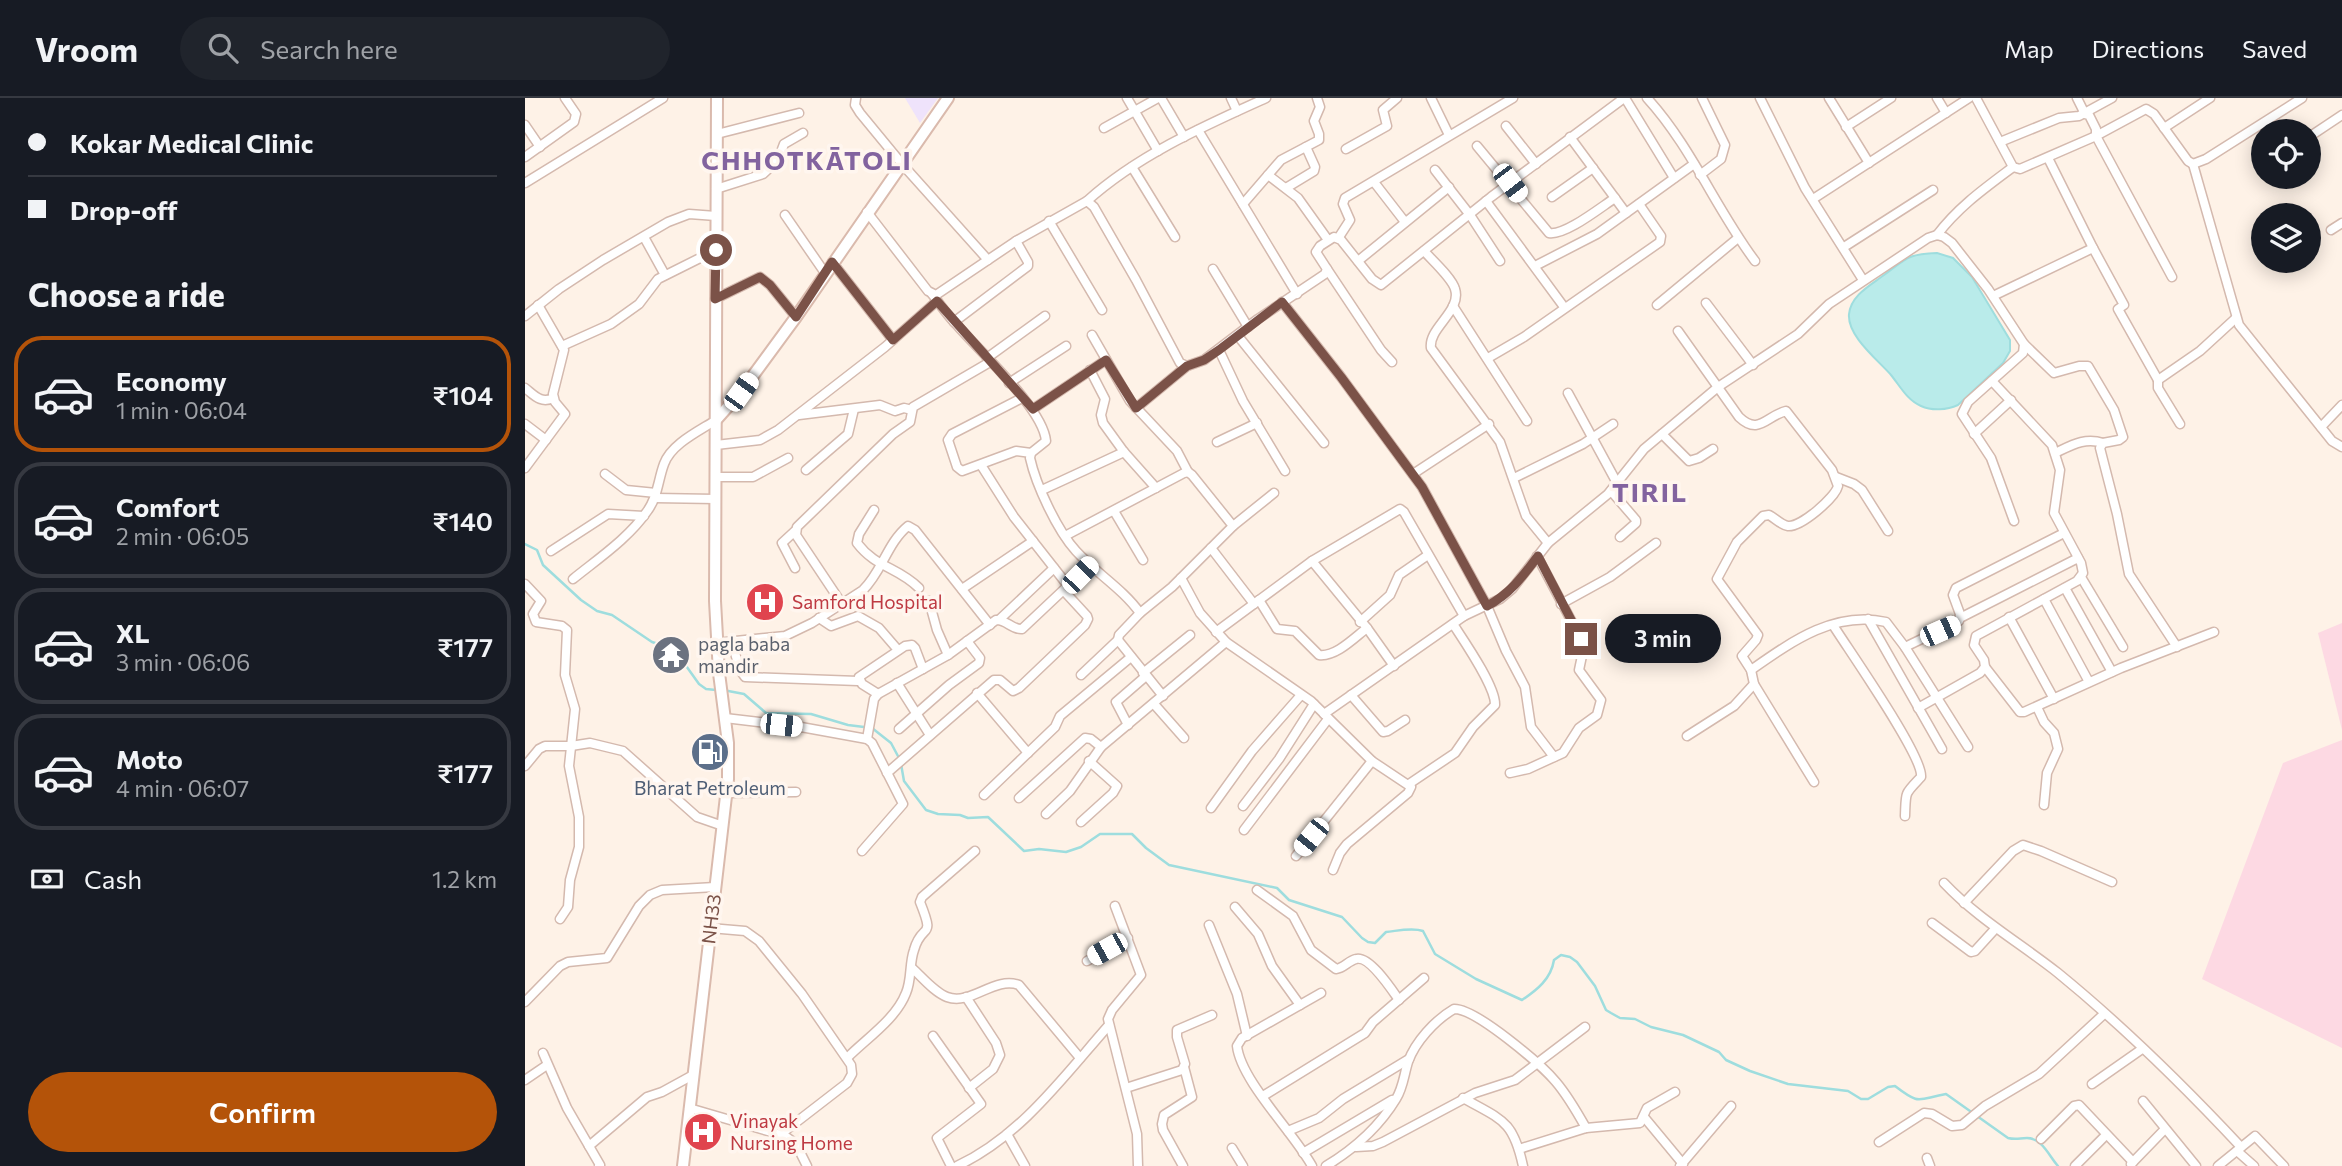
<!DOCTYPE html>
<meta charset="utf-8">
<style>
body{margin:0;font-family:Commissioner,sans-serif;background:#20242c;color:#f1f3f6;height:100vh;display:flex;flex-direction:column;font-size:26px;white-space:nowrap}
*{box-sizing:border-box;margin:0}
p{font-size:23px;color:#9ea1a6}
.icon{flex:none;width:38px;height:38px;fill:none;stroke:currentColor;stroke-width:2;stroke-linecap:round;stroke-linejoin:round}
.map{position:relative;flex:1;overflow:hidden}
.panel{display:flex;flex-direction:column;background:#171b24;width:525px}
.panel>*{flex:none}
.top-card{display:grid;align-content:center;height:154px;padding:0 28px;background:#171b24}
.controls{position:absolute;left:1726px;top:21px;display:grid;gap:14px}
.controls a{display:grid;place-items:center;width:70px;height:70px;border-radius:50%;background:#171b24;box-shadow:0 4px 18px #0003;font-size:35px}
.end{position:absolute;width:32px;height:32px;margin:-16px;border:9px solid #7b5248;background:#fff;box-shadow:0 0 0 4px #fff}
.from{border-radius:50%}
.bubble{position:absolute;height:49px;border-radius:24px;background:#171b24;box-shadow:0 4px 18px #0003;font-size:23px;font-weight:600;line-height:49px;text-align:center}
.car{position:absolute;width:21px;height:42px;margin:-21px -10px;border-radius:9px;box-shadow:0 0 5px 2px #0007;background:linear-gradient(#fff 24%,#345 0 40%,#fff 0 76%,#345 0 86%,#fff 0)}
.top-card b{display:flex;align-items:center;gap:24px;height:66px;font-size:26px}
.top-card b+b{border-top:2px solid #363941}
.top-card i{width:18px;height:18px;background:#f1f3f6}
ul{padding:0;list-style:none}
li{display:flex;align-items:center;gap:21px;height:116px;margin:0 14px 10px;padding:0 14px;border:4px solid #363941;border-radius:28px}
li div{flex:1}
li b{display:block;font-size:26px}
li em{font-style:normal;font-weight:600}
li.selected{border-color:#b45309}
li>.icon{width:63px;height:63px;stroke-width:1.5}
h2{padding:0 28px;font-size:32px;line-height:84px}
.pay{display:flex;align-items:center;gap:18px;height:77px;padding:0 28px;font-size:26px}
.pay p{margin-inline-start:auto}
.primary-button{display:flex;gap:14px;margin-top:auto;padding:14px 28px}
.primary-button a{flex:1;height:80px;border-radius:42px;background:#b45309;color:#fff;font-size:28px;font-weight:600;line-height:80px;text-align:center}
header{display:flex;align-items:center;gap:42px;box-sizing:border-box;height:98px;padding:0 35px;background:#171b24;border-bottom:2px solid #363941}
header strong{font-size:33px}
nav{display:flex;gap:38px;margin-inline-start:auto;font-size:24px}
.search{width:490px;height:63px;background:#20242c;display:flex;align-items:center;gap:18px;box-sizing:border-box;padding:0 24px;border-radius:38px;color:#9ea1a6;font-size:26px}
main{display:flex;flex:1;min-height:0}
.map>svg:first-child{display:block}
</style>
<header>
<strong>Vroom</strong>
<div class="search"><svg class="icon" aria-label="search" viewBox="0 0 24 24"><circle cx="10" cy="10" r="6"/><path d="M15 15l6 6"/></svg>Search here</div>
<nav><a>Map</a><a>Directions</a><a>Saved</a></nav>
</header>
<main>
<section class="panel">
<div class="top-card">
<b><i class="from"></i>Kokar Medical Clinic</b>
<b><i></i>Drop-off</b>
</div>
<h2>Choose a ride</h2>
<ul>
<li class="selected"><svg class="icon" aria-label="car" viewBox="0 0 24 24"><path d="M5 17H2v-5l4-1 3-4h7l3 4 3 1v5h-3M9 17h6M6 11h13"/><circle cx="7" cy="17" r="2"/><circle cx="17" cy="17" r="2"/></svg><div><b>Economy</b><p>1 min · 06:04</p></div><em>₹104</em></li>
<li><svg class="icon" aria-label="car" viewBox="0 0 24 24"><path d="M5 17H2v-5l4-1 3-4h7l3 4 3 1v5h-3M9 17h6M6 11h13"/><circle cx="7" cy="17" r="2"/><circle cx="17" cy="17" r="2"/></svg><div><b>Comfort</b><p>2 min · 06:05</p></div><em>₹140</em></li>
<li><svg class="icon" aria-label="car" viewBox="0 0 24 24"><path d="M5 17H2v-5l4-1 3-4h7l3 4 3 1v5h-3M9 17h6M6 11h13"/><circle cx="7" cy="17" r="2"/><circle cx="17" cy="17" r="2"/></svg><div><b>XL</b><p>3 min · 06:06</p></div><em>₹177</em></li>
<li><svg class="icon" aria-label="car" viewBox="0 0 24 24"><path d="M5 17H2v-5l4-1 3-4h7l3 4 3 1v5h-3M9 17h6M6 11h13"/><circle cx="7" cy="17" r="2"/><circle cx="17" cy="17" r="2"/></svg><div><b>Moto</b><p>4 min · 06:07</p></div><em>₹177</em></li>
</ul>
<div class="pay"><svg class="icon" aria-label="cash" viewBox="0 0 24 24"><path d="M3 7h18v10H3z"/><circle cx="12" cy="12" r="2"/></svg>Cash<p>1.2 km</p></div>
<div class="primary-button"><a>Confirm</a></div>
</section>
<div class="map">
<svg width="1817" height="1068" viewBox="0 0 1817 1068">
<rect width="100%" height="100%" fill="#fef2e7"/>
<!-- education -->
<path fill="#efe3fb" d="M380 0H413L395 25Z"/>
<!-- medical -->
<g fill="#fdd9e3">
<path d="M1817 525V632L1793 535Z"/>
<path d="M1817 642V950L1677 881 1758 665Z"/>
</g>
<!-- water -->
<path fill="#b9ebea" stroke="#9eddde" stroke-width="2" d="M1412 155 1428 160 1447 179 1485 242V253L1478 265 1433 307C1422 312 1407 313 1396 308 1382 302 1375 288 1366 277 1353 262 1322 238 1324 216 1326 197 1346 187 1359 177 1382 160 1383 156 1412 155Z"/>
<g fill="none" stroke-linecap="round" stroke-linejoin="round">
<!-- stream -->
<g stroke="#9eddde" stroke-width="2.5">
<path d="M0 446 12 452 18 467 56 502 72 513 87 517 127 544 149 551 174 586 181 591 191 592"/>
<path d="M198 592 219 596 241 615 286 616 323 627 347 630 366 645 374 660"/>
<path d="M376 666 379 683 401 712 413 716 435 717 443 720 463 719 499 753 514 751 541 754 556 749 575 736H607L621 750 644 767 752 790 764 802 817 819 837 840 843 844 850 845 861 834C872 833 887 829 898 833L910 856 951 881 997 902C1012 892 1026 881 1029 862L1036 857 1045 859 1052 864 1070 888 1081 912 1086 915 1095 920 1110 921 1126 929 1158 937 1194 954 1201 962 1225 973 1263 986 1323 993 1336 1001H1343L1363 989 1370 988C1396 1008 1392 1001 1421 996L1483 1040C1491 1042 1495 1040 1502 1040 1517 1040 1524 1058 1533 1068"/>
</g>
<defs>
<g id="minor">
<path d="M331 0 330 7 335 15 377 66 463 162"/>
<path d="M602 0 633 53"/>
<path d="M636 0 659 39"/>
<path d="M706 0 712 13"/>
<path d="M906 0 924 37"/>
<path d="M1100 0 1149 80"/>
<path d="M1122 0C1166 48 1191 111 1230 163"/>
<path d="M1235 0 1280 90 1338 182"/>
<path d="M1304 0 1344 65"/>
<path d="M1412 0 1421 15"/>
<path d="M1451 0 1488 69 1495 71 1571 38 1621 11 1629 16 1663 63 1668 66 1681 61 1777 0"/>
<path d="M1552 0 1560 16 1564 17 1571 31V38L1647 179"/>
<path d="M0 27 15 49"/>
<path d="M981 28 1011 66"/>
<path d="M1321 29 1366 0"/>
<path d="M579 30 633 0"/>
<path d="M1639 30 1685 0"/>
<path d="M673 32 772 196"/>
<path d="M1790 35 1817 17"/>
<path d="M192 36 274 15"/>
<path d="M1045 39 1101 115"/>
<path d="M1475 44 1534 20 1554 18 1587 0"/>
<path d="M952 48 1024 135C1040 138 1076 109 1090 100"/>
<path d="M821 51 862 28 858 12 872 0"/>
<path d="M0 59 49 24 51 16 40 0"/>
<path d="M1523 60 1568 150 1599 207 1593 211 1633 282"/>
<path d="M1668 66 1714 227 1807 343 1817 349"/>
<path d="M607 69 650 139"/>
<path d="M910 72 945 117 975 163"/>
<path d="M743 77 773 100 803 142"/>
<path d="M1175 77 1196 61 1200 47 1177 0"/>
<path d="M849 84 880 124"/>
<path d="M0 85 138 0"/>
<path d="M761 90 789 73 790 69 781 49"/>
<path d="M191 91 238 76 253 62 259 46 278 35"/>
<path d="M1027 99 1068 70"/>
<path d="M1288 101 1444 0"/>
<path d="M562 103C613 57 679 28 741 0"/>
<path d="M961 103 1039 209"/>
<path d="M718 106 756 62 794 42V36L789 23 795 9 792 0"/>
<path d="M342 114 403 193 411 197 491 143 562 103 569 109 611 182 655 265 662 268 679 262 733 221 800 176 802 171 791 154 795 148 809 139 816 142 847 181 856 187 966 99 1099 0"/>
<path d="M260 117 300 175"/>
<path d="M524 123 577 212"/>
<path d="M1806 132 1817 125"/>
<path d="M1412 137C1433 109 1460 90 1488 69"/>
<path d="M119 139 140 177"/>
<path d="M814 139 825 122 818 106 820 100 988 0"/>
<path d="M1319 149 1408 92"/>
<path d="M899 153C907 162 927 180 930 191 937 213 903 230 906 250L975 344 1001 418 1023 445"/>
<path d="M833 163 924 89"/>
<path d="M307 164 368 242"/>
<path d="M1010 168 1072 136 1169 66"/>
<path d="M688 171 723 229"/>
<path d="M802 171 856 252 867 264"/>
<path d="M407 196C415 206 422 217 431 226 454 253 518 310 521 343L506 355 505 360C511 387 532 432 551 453 571 475 598 491 615 515L594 537 593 542 638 598"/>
<path d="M1468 198 1568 150"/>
<path d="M190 201 235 179 245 187 271 219"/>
<path d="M757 204 816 279 897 389 962 508 981 553 1000 589 1006 629 1029 659"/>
<path d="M1181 205 1228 267"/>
<path d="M1132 207 1213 140"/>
<path d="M928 208 1002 323"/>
<path d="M0 218 34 191 78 162 143 124 164 116 191 118"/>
<path d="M429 224 503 168V164L491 143"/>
<path d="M1153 233 1214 319C1234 338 1241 318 1261 313L1307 372 1313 388C1310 400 1276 429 1263 428 1256 427 1250 420 1244 417L1238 418 1212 444 1192 481 1233 537 1231 542 1217 558 1226 572 1229 586 1209 608 1162 638"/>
<path d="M567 237 605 303 652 353 663 374"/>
<path d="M713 238 799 345"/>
<path d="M1499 246 1529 275 1554 268H1563L1589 312 1598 339 1594 342 1578 345 1575 350 1592 416 1604 476 1652 549"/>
<path d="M37 248 86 226 114 206 133 181 191 152"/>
<path d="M694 252 718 303 760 373"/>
<path d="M462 260 520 218"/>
<path d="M963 260 999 239 1135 144 1136 138 1114 106"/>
<path d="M565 272 580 301 576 317 578 325 599 354 631 390"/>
<path d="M484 285 541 248"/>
<path d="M0 290C9 297 16 306 28 300"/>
<path d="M1043 295 1092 385"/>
<path d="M497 300 427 336 423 342 432 369 437 373 491 353 506 355"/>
<path d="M611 310 662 268"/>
<path d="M508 311 581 262"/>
<path d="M274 317 355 307 370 313 379 310 387 312"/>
<path d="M0 326 21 342"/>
<path d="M1655 326 1633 290V282L1675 253 1711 220"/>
<path d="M1796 329 1817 307"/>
<path d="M1137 336 1164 363 1174 360 1188 351"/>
<path d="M1449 336 1486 302"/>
<path d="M692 344 732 325"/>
<path d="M191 347 235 342 253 332 360 249 412 203"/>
<path d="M1530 355C1547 347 1560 339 1578 345"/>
<path d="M456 367 489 419 544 489"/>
<path d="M0 370 40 316 30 304 28 296 39 252 13 207"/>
<path d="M281 372 323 336 329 311"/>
<path d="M80 376 101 392 131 395"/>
<path d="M888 376 964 326"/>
<path d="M191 379H228L263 360"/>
<path d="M1311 379 1329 386 1337 392 1363 433"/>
<path d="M989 380 1058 346 1088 326"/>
<path d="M517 392 599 354"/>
<path d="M1086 393 1111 422V425L1095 439"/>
<path d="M130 400 191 401"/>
<path d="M349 412 334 436 332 445C351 470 373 469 394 490"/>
<path d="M589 413 618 462"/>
<path d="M708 428 749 395"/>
<path d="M540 438 659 375 663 374 667 377 708 428 647 489 615 515"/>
<path d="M686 450 729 506"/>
<path d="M26 453 83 416 119 418"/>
<path d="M787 463 842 530 869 568"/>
<path d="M270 470 257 445 270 433"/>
<path d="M1556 479 1598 549"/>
<path d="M656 480 675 515 701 544 786 603 847 663 886 689 883 695 822 746 815 755 808 772"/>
<path d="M48 481C74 460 104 440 123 412 133 398 133 382 139 366 146 346 174 333 191 322"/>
<path d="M0 486 16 503 8 516 11 524 37 528 42 532 40 577 50 611 44 668 54 719V749L45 782 43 809 35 821"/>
<path d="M1540 490 1587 574"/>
<path d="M437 491 508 443"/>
<path d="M1519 501 1564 584"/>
<path d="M734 502 752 531 770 533 794 557C811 559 829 540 842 530"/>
<path d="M404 503 412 532 423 557"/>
<path d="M317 506 271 437 272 429 368 336 385 324 388 309 465 264"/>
<path d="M1036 506 1085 479 1131 445"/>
<path d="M1484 519 1529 601"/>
<path d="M294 520 306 528 333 518 354 530 373 552"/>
<path d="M1435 520 1553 460"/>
<path d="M475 521 529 470"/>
<path d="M1343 521 1417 651"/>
<path d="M835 524 865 497 874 477 903 457"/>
<path d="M1308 527C1323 551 1399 659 1396 679 1379 697 1381 693 1380 718"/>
<path d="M691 534 787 463 875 411 879 414 939 518"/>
<path d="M191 545 260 538 287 525 338 492C357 474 362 445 383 428L390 432 465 527"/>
<path d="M207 545 215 572 220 579 333 583"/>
<path d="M1380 549 1434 523 1435 516 1428 497 1431 490 1539 435"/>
<path d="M1460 569 1495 614H1499L1596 570 1689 534"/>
<path d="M1226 572C1266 544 1310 512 1361 524L1380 549 1443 649"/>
<path d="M618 575 665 537"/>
<path d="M556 577 593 542"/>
<path d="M372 585 405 637"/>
<path d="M1229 586 1289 684"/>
<path d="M452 595 503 655"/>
<path d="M353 596 337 586 334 579 380 548 387 547 390 550 398 571"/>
<path d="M826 597 858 634 863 633 880 622"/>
<path d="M629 606 659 640"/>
<path d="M1512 609 1519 624 1529 635 1533 651 1522 675 1519 707"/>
<path d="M1393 610 1455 575 1460 569 1459 562 1449 547 1451 538 1552 483 1558 475 1556 465 1529 415 1535 372 1527 347 1467 283"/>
<path d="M799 616 939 518 975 501 987 491 1023 445 1083 396 1119 351 1193 289 1273 236 1304 206 1403 140 1412 137 1419 139 1427 145 1463 191 1499 246 1498 255 1443 304 1437 316 1466 360 1489 423"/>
<path d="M200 620 276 629 342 641 347 645 378 706 337 753"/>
<path d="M603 627 591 604 621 578"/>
<path d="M374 631 424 587 454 565 455 560 442 543"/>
<path d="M342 641 349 601 353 596 423 557 471 522C481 521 487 532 497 531L566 466"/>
<path d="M0 668 14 651 20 648H46L65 645 98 653 172 719 198 728"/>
<path d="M362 675 469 582H475L488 593 494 590 560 527 563 521 562 518 539 493"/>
<path d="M985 675 1003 671 1038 655 1054 630 1072 617 1076 602 1054 572 1058 553 1056 541 1012 458"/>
<path d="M884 686 930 655 948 629 970 607C971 589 939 543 928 526"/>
<path d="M202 695 271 694"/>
<path d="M459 697 530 629 535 618 606 559"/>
<path d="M494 700 560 640 566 641 576 649"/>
<path d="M718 708 754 661 789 606"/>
<path d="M686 710 727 653 776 597"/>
<path d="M521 716 545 693 576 649 701 544"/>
<path d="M556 724 588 695 592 688 564 663"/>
<path d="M719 732 803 621"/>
<path d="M771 758 847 663"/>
<path d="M1419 785C1453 821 1495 845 1533 875 1598 928 1659 988 1716 1049"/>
<path d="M732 792 768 818 786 852 811 871C819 870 823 863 831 861 844 857 867 892 874 902"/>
<path d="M1439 805 1488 753 1498 747 1516 753 1587 784"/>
<path d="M590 808 616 877 587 912 583 921 612 1036 613 1068"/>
<path d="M710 809 733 836 747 868 775 907"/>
<path d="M1407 825 1446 854 1450 853 1470 831"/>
<path d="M684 827 712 896 722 938"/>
<path d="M185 830 220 833 234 843 277 896 326 967 327 976 322 985 256 1036"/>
<path d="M562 863 603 840"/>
<path d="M387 870C397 879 409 894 422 899 446 908 469 878 494 887L555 960"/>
<path d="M441 899 471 945 475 957 468 971 444 990"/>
<path d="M0 904 35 868 43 864 82 860 114 808 125 797 137 792 190 789"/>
<path d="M408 938 456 1006 412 1040 426 1068"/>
<path d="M18 955 42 1010 64 1048"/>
<path d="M323 959C342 940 371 921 381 895 387 881 384 866 389 852 397 823 411 844 395 804L397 799 450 753"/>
<path d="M0 982 22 967"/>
<path d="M1567 986 1617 951"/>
<path d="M601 990 657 972 660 966 652 939V932L687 917"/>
<path d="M738 998 840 935 848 924 899 880"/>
<path d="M938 1000C977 1022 988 1022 998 1068"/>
<path d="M1618 1003 1671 1068"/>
<path d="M164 1010 260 1038 271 1046 282 1068"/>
<path d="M1119 1019 1158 1066"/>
<path d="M763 1033 794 1020 818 1001 884 961"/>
<path d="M482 1036 500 1068"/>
<path d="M1516 1041 1549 1008 1554 1007 1608 1064"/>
<path d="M1354 1044 1399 1015 1407 1016 1427 1028 1437 1027 1460 1008 1514 976 1579 916"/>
<path d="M831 1049 848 1048 858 1044 950 995 990 982 1060 929"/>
<path d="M707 1050 718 1068"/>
<path d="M994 1051 1061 1030 1115 1025 1122 1010 1150 994"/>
<path d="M1712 1053 1729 1068"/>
<path d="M778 1055 867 1002"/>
<path d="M1402 1060 1405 1068"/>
<path d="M1606 1066 1640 1031"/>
<path d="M74 1068 75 1067 64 1048 122 999 137 994 168 977"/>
<path d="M432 1068C495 1039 539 978 584 927"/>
<path d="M658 1068 638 1032 637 1026 639 1017 667 999 659 969"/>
<path d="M787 1068C769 1035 716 983 712 948L717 940 796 895"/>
<path d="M801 1068C829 1051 854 1029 871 1001 878 990 879 977 883 964 890 944 910 922 929 911 950 910 1016 966 1031 984 1043 998 1052 1014 1061 1030"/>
<path d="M1155 1068 1206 1008"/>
<path d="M1550 1068 1581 1037"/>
<path d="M1693 1068 1730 1038 1759 1068"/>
</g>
<g id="secondary">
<path d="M191 322 216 294 271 219 423 0"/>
<path d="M158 1068 203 681V645L194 575 190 503 192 0"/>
</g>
</defs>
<!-- minor casing -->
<use href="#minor" stroke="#d4b9ae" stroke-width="11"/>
<!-- secondary casing -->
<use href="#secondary" stroke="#dabaad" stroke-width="14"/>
<!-- minor -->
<use href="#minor" stroke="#fff" stroke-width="8"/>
<!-- secondary -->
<use href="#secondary" stroke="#fff" stroke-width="10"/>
</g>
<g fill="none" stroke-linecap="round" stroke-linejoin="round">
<!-- route -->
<path stroke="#7b5248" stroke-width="9" d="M191 152 190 201 235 179 245 187 271 219 307 164 368 242 412 203 508 311 581 262 611 310 662 268 679 262 694 252 757 204 816 279 897 389 962 508C985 496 998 478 1013 458L1056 541"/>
</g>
<!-- icons -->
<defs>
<symbol id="hospital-disc" viewBox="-11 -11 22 22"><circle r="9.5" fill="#e0444e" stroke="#fff6ef"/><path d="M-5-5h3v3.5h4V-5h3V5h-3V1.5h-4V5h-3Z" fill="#fff"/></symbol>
<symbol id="temple-disc" viewBox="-11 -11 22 22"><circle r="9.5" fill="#6b7280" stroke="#fff6ef"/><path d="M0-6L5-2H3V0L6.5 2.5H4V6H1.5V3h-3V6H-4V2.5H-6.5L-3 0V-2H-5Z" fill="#fff"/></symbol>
<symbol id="fuel-disc" viewBox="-11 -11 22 22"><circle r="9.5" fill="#5c6f8a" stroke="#fff6ef"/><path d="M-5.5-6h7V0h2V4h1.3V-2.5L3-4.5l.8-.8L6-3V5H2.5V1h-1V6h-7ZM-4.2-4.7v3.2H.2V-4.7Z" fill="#fff"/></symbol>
</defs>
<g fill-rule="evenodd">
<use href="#hospital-disc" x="218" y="482" width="44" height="44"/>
<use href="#temple-disc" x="124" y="535" width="44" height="44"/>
<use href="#fuel-disc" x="163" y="632" width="44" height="44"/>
<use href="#hospital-disc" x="156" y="1012" width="44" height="44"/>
</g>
<g text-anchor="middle" stroke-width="7" stroke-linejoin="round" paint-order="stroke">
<!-- health labels -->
<g font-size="19" fill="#be3a42" stroke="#fff6ef" text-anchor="start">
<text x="267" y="511">Samford Hospital</text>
<text x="205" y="1030">Vinayak<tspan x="205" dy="22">Nursing Home</tspan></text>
</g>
<!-- worship labels -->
<g font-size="19" fill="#5b616d" stroke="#fff6ef" text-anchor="start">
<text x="173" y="553">pagla baba<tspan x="173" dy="22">mandir</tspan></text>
</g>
<!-- service labels -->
<g font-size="19" fill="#4e5e75" stroke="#fff6ef">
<text x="185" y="697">Bharat Petroleum</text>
</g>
<!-- street labels -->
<g font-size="19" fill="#7b5248" stroke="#fff6ef">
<text transform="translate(186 821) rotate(-83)" y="7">NH33</text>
</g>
<!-- district labels -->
<g font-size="26" font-weight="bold" letter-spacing="2" fill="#82639f" stroke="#fff6ef">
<text x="282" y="72">CHHOTKĀTOLI</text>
<text x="1125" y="404">TIRIL</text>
</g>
</g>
</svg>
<div class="controls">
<a><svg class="icon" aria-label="locate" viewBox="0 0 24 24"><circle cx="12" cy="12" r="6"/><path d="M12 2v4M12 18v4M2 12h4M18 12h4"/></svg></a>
<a><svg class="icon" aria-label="layers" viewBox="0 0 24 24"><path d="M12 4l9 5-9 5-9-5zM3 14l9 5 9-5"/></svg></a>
</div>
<i class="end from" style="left:191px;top:152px"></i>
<i class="end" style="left:1056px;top:541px"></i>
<div class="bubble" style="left:1080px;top:516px;width:116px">3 min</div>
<i class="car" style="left:985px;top:85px;rotate:143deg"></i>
<i class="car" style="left:216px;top:294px;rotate:36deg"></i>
<i class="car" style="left:555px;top:477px;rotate:44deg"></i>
<i class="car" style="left:1415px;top:533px;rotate:66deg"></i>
<i class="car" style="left:256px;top:627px;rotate:96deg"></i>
<i class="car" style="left:786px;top:739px;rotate:219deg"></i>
<i class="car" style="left:582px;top:851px;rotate:241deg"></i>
</div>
</main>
